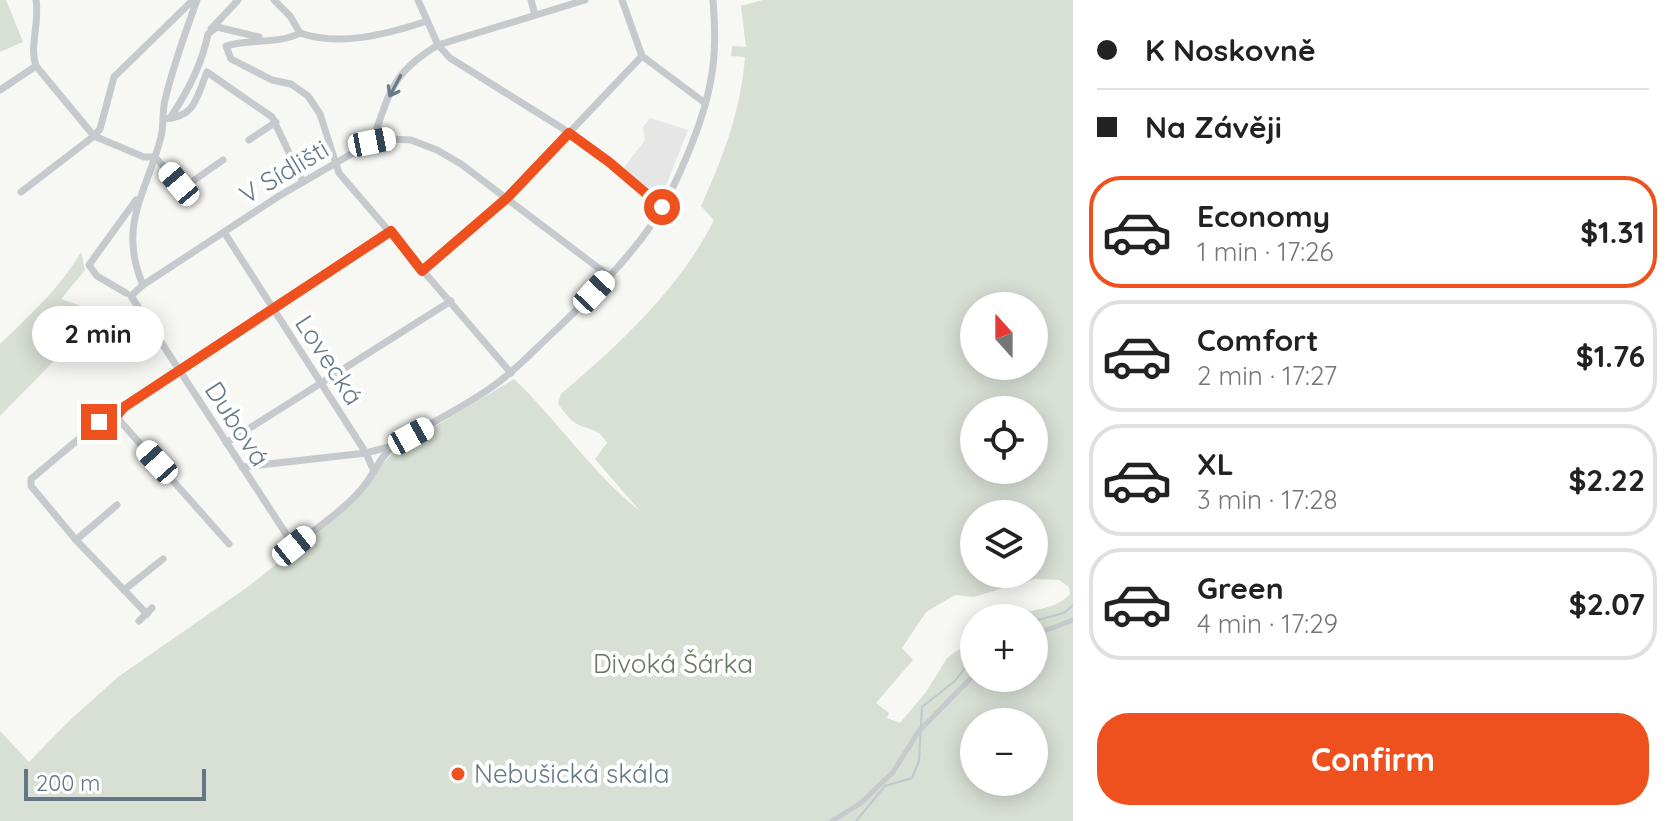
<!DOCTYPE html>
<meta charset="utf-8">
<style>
body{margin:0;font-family:Quicksand,sans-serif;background:#f2f2f2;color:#222;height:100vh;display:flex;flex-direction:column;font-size:30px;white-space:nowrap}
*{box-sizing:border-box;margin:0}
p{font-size:26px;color:#767676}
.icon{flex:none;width:44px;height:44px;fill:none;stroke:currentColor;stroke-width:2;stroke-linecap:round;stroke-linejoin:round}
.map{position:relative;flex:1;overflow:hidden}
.panel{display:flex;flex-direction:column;background:#fff;width:600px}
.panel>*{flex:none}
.guide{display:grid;align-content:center;height:176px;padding:0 24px;background:#fff}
.needle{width:52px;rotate:339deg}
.buttons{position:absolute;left:960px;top:292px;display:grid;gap:16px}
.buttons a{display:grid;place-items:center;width:88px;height:88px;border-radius:50%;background:#fff;box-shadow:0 4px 20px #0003;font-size:40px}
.scale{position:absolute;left:24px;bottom:20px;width:182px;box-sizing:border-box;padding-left:8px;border:4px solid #647787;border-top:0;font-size:22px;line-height:28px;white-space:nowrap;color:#647787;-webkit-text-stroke:6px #fff;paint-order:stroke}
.end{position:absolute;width:36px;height:36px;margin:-18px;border:10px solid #ee511d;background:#fff;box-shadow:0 0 0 4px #fff}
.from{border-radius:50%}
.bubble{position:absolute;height:56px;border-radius:28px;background:#fff;box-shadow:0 4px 20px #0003;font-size:26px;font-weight:700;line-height:56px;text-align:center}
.car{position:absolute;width:24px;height:48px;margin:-24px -12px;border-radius:10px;box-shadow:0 0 6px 2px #0007;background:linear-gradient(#fff 24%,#345 0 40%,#fff 0 76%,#345 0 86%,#fff 0)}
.guide b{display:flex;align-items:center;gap:28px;height:76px;font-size:30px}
.guide b+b{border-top:2px solid #e0e0e0}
.guide i{width:20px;height:20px;background:#222}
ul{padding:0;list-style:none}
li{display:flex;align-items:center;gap:24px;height:112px;margin:0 16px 12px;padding:0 8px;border:4px solid #e0e0e0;border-radius:32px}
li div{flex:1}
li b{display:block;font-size:30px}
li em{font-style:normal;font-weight:700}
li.selected{border-color:#ee511d}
li>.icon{width:72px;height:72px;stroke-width:1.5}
.button{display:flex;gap:16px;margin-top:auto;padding:16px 24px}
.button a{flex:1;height:92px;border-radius:32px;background:#ee511d;color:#fff;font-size:32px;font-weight:700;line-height:92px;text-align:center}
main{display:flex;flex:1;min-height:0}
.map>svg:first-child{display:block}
</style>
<main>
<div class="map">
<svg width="1073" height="821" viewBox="0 0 1073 821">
<rect width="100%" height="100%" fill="#f7f7f4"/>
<!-- built -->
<path fill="#e5e6e5" d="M650 118 688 130 660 201 623 169 645 140 643 127Z"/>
<!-- green -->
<g fill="#d8dfd4" fill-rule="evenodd">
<path d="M0 0H6L23 42 0 52Z"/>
<path d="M763 0H1073V821H0V731L29 762 69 721 118 677 249 586 319 530 396 450 514 379C558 421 592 473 640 511L595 459 607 443C600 430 592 430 579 425 570 421 564 411 558 404L561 394C619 345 680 288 714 220L701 206C723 158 741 110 745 57L731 56 732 46 746 47 741 6ZM974 306H1034V366H974ZM974 410H1034V470H974ZM974 514H1034V574H974ZM1035 579 1059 580 1069 587 1070 594C1057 610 1028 609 1010 618H1034V678H974V639L947 658 926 692 900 723 887 718 889 713 876 703 913 660 902 648 926 612 955 595 974 597 1000 589 1015 580 1023 583ZM974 722H1034V782H974Z"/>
<path d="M81 252 85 270 61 299 87 308 94 320 0 416V344C29 316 61 287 81 252Z"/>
</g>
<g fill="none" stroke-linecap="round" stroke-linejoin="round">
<!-- stream -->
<g stroke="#bdc9cd" stroke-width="2">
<path d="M1034 621 1064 613 1073 605"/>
<path d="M856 821 885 786 912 778 919 761 922 707 955 681 974 656"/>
</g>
<!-- pedestrian -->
<g stroke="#c6cacd" stroke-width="5">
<path d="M1034 635 1073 620"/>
<path d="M832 821 861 803 893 772 919 731 974 675"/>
</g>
<!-- minor -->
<g stroke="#c6cacd" stroke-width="7">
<path d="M36 0C40 22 29 46 36 66L94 136 144 157H155L183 188 223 160"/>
<path d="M274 0 290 16 300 33C340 47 388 34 427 21"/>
<path d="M418 0 438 45 450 58 562 128 609 162 662 207"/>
<path d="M531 0 535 15"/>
<path d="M622 0 642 56 705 103"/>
<path d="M211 29 238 0"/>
<path d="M300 33C277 45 250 38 226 46L231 59 272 80 291 84 308 96 320 114 339 173 511 373"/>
<path d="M0 90 36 66"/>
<path d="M170 118C187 93 202 64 208 34L217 27 259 37"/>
<path d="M164 119C196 117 196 98 207 72L272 117 303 182"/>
<path d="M249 140 276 122"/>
<path d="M372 142C390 93 390 74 438 45L585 0"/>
<path d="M21 192 94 136 100 129 114 77 193 0"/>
<path d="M224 232 366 453 373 469"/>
<path d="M422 271 508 197 642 56"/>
<path d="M609 276 461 164 437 150 411 140 391 139 372 142 279 196 143 285 131 296 294 546C319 526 349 507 367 482 376 469 383 453 396 444 431 422 468 406 500 381 521 365 539 345 558 328 591 296 626 262 652 224 676 188 704 121 711 79 716 52 715 27 713 0"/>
<path d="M143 285C117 225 147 192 161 137 164 124 162 112 165 100 173 66 185 33 197 0"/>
<path d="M126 293 97 276 89 265 136 200"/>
<path d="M119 413 120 421 229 544"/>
<path d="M226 443 451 301"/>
<path d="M242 467 366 453 392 446"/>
<path d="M76 540 117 505"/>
<path d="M124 590 163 559"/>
<path d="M147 614 76 540 31 486V479L99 422 119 413 124 407 391 231"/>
<path d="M139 621 152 608"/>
</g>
</g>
<!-- one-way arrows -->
<defs><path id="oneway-shaft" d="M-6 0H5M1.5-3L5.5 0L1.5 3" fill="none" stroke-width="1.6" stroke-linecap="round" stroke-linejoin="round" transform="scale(2)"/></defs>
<use stroke="#697b8a" href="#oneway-shaft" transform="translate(395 86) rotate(118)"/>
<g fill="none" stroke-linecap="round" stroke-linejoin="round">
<!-- route -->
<path stroke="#ee511d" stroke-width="10" d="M99 422 119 413 124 407 391 231 422 271 508 197 569 133 609 162 662 207"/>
</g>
<!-- markers -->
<circle fill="#ee511d" stroke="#fff" stroke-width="3" cx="458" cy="774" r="8"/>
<g text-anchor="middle" stroke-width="8" stroke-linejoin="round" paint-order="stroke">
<!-- street labels -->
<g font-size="26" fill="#647787" stroke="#fff">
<text transform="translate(284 172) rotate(-31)" y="9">V Sídlišti</text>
<text transform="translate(329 360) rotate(57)" y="9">Lovecká</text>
<text transform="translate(237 424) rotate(57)" y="9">Dubová</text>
</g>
<!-- park labels -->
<g font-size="26" fill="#64785f" stroke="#fff">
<text x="673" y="673">Divoká Šárka</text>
</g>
<!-- poi labels -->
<g font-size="26" fill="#647787" stroke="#fff" text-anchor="start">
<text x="474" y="783">Nebušická skála</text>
</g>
</g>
</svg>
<div class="buttons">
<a><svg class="needle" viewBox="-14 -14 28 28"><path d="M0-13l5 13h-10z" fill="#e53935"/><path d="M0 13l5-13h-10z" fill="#767676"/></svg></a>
<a><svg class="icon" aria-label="locate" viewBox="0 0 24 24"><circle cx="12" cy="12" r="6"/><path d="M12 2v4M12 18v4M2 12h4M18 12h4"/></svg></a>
<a><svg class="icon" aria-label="layers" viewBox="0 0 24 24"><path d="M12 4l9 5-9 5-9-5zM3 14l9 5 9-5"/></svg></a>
<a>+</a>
<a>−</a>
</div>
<div class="scale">200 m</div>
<i class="end from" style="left:662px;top:207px"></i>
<i class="end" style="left:99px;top:422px"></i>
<div class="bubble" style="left:32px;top:306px;width:132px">2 min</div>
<i class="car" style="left:372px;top:142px;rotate:79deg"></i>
<i class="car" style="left:179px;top:184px;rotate:320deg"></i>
<i class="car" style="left:594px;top:292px;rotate:43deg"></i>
<i class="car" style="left:411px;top:436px;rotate:61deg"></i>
<i class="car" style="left:157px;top:462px;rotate:318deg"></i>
<i class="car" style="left:294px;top:546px;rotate:51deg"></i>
</div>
<section class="panel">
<div class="guide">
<b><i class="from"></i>K Noskovně</b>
<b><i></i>Na Závěji</b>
</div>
<ul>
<li class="selected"><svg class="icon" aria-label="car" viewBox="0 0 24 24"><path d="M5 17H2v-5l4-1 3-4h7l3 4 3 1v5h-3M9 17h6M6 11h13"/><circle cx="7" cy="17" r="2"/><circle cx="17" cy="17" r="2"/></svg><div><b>Economy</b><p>1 min · 17:26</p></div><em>$1.31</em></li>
<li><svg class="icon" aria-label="car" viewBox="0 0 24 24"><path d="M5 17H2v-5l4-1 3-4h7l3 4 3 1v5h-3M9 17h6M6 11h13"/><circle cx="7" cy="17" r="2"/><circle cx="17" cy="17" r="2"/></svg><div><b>Comfort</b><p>2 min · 17:27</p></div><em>$1.76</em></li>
<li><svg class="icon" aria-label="car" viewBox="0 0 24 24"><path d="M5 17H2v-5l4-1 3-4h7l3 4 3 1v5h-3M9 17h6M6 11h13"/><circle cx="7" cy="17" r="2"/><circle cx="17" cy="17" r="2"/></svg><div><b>XL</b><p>3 min · 17:28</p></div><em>$2.22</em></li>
<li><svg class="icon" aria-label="car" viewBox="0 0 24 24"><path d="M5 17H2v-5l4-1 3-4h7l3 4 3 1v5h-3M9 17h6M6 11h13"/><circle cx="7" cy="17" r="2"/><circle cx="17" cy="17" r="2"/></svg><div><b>Green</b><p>4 min · 17:29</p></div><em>$2.07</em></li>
</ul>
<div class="button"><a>Confirm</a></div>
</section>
</main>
